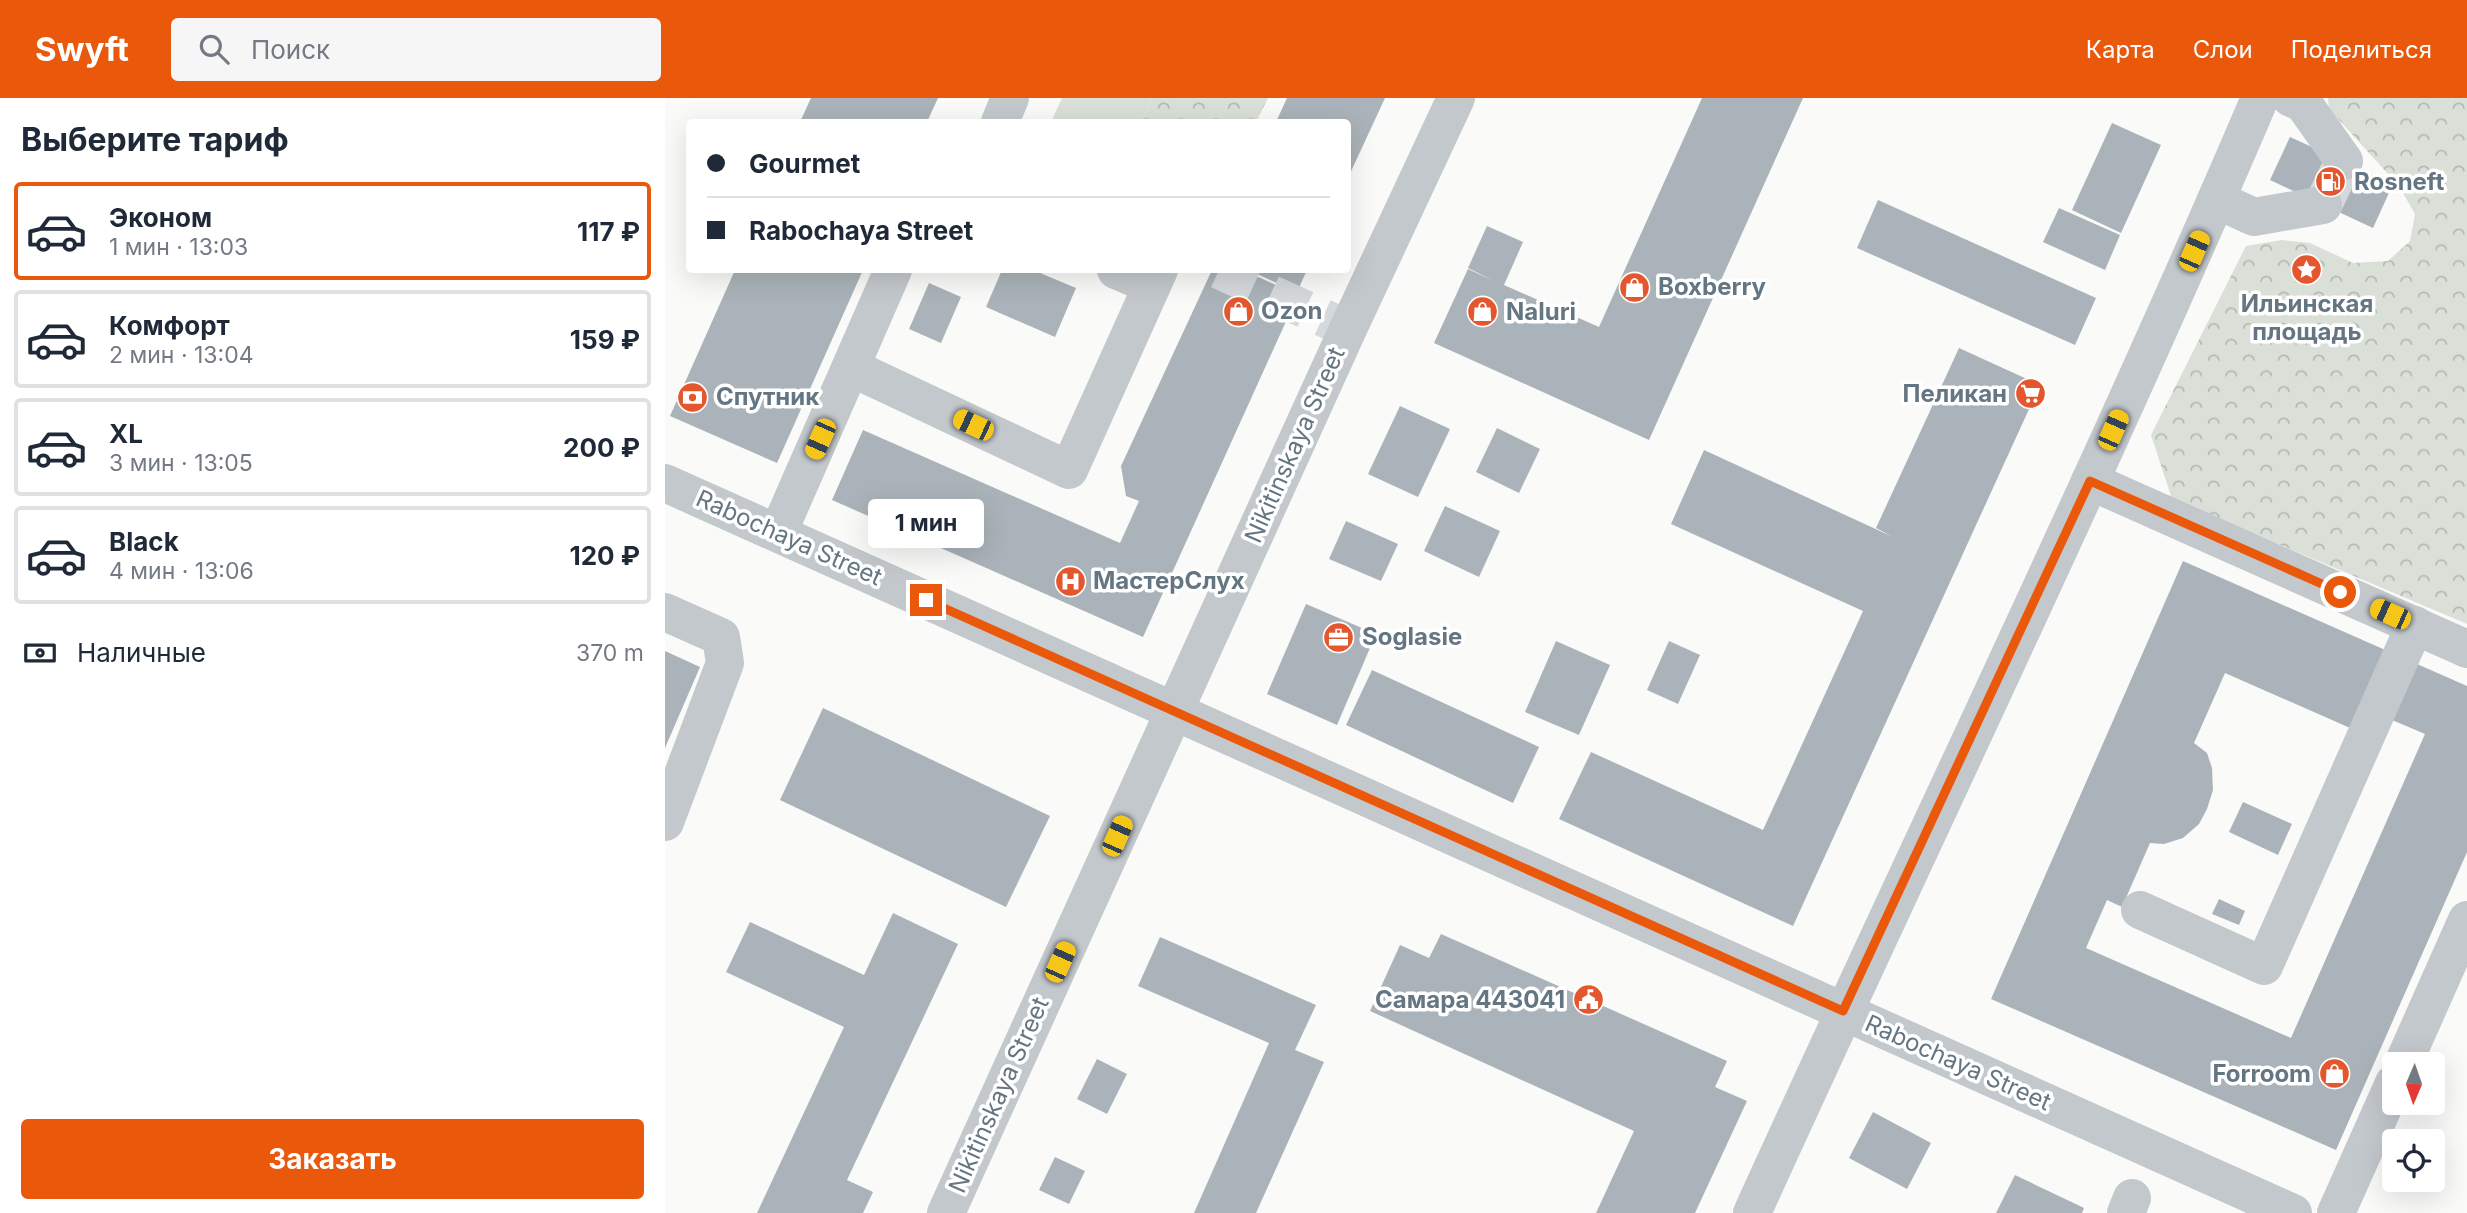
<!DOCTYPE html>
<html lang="ru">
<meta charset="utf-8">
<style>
body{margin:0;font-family:Inter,sans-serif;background:#f6f6f7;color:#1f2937;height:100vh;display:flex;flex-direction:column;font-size:26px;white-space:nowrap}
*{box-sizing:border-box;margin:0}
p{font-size:23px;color:#747a83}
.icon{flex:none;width:38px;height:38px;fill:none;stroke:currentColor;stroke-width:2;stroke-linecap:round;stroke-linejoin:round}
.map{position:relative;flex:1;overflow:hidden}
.details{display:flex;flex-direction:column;background:#fff;width:665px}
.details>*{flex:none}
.guide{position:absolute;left:21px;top:21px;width:665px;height:154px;border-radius:7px;box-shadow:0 7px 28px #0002;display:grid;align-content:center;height:154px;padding:0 21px;background:#fff}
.needle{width:46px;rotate:182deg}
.controls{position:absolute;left:1717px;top:954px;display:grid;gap:14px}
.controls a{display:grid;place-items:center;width:63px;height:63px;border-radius:7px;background:#fff;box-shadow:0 7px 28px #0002;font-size:35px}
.end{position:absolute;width:32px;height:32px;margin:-16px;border:9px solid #ea580c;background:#fff;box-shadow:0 0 0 4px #fff}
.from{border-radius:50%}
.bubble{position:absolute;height:49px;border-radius:7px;background:#fff;box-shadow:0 7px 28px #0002;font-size:23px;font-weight:700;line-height:49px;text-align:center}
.car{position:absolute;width:21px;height:42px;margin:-21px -10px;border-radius:9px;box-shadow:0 0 5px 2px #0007;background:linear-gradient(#f5c518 24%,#345 0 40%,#f5c518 0 76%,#345 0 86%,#f5c518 0)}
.guide b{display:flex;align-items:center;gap:24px;height:66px;font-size:26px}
.guide b+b{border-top:2px solid #e0e1e3}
.guide i{width:18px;height:18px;background:#1f2937}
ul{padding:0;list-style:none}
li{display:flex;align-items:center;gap:21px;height:98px;margin:0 14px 10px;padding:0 7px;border:4px solid #e0e1e3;border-radius:7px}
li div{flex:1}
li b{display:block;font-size:26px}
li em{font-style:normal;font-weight:700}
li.selected{border-color:#ea580c}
li>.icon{width:63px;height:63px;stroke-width:1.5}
h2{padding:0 21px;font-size:32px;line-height:84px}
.pay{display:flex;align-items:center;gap:18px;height:77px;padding:0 21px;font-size:26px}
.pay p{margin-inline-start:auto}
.primary-button{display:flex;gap:14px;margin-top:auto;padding:14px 21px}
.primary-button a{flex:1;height:80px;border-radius:7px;background:#ea580c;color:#fff;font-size:28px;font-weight:700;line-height:80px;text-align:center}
header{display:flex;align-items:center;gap:42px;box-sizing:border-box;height:98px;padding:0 35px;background:#ea580c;color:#fff}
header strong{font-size:33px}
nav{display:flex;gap:38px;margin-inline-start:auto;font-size:24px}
.search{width:490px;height:63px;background:#f6f6f7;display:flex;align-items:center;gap:18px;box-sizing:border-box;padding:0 24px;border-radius:7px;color:#747a83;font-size:26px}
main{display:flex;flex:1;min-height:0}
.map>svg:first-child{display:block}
</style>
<header>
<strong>Swyft</strong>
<div class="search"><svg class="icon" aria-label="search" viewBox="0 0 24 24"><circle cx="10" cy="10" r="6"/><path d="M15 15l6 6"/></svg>Поиск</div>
<nav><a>Карта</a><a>Слои</a><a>Поделиться</a></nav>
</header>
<main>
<section class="details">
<h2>Выберите тариф</h2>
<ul>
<li class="selected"><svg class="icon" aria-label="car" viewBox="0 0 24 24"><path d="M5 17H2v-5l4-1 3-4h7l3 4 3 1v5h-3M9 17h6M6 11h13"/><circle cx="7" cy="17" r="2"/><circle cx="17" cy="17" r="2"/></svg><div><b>Эконом</b><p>1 мин · 13:03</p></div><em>117 ₽</em></li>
<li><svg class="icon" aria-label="car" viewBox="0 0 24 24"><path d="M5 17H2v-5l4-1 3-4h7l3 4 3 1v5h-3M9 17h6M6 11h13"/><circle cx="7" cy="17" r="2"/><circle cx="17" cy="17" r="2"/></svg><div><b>Комфорт</b><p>2 мин · 13:04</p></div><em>159 ₽</em></li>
<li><svg class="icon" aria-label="car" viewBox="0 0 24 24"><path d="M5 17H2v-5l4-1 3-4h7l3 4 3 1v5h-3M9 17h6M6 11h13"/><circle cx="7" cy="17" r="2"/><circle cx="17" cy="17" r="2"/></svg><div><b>XL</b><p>3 мин · 13:05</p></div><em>200 ₽</em></li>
<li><svg class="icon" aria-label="car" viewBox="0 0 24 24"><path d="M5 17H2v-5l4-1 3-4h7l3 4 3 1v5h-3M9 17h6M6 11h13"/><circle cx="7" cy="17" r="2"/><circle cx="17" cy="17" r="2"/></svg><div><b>Black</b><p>4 мин · 13:06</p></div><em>120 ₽</em></li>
</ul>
<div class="pay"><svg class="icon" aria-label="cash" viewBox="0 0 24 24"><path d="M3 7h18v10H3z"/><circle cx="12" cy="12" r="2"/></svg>Наличные<p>370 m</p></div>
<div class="primary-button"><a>Заказать</a></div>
</section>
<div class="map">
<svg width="1802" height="1115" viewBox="0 0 1802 1115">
<defs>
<pattern id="park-crowns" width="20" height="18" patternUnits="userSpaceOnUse" patternTransform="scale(1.75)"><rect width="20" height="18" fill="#dadfd7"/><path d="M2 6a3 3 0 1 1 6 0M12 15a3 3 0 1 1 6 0" fill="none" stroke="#b4b9b4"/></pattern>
</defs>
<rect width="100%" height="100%" fill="#fafaf8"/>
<!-- grass -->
<path fill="#dadfd7" d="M397 0H487L476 24H386Z"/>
<!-- park -->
<g fill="url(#park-crowns)">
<path d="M487 0H603L591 24H476Z"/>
<path d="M1663 0H1802V526L1507 401 1486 337 1581 148 1617 142 1645 145 1688 165 1723 163 1745 143 1750 116 1734 88 1664 11Z"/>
</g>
<!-- building -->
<g fill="#aab3b9" fill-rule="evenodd">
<path d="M146 0H273L262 24H135Z"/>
<path d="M622 0H720L682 82V24H611Z"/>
<path d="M1037 0H1138L984 342 769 245 803 171 829 183 803 170 822 128 858 144 839 187 934 229Z"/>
<path d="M1447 25 1496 47 1456 135 1407 112Z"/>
<path d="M1625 39 1728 86 1708 130 1605 82Z"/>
<path d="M1213 102 1431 200 1410 247 1192 150Z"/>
<path d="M1394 110 1455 137 1440 172 1378 144Z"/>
<path d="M70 172H198L112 365 5 318Z"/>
<path d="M337 172H368L411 190 390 239 321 209Z"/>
<path d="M547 172H578L633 197 478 539 167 402 198 332 455 445 474 403 461 398 456 368Z"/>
<path d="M583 172H642L632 194Z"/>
<path d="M264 185 296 199 276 245 244 231Z"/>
<path d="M1294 250 1375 287 1128 828 894 721 926 654 1098 732 1198 513 1006 426 1039 352 1228 439 1211 430Z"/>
<path d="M735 308 785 331 753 399 703 376Z"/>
<path d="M832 330 875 351 854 395 811 374Z"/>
<path d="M780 408 835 433 814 479 759 453Z"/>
<path d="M681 423 733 446 716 483 664 461Z"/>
<path d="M1518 463 1802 588V754L1671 1052 1326 901ZM1560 575 1717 644 1727 622 1760 636 1626 940 1421 850 1442 802 1457 809 1485 745 1499 746 1518 740 1534 726 1542 711 1548 692 1547 670 1542 655 1529 645Z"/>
<path d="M641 506 711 536 672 627 602 596Z"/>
<path d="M891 543 945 567 914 637 860 614Z"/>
<path d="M1004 543 1035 557 1013 606 982 592Z"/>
<path d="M0 553 35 569 0 650Z"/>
<path d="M707 572 874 649 848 705 681 627Z"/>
<path d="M158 610 385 718 341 809 115 702Z"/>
<path d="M1578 704 1627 726 1613 757 1564 734Z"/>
<path d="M1554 801 1580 813 1574 827 1547 816Z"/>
<path d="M228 815 293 846 182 1082 208 1094 198 1115H92L179 929 61 874 85 824 199 877Z"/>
<path d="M776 836 1062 963 1050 989 1082 1003 1030 1115H931L969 1033 705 913 735 847 764 860Z"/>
<path d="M495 839 651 907 630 952 659 964 591 1115H529L604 945 473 888Z"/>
<path d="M432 961 462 976 442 1016 412 1001Z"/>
<path d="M1208 1014 1266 1045 1242 1091 1184 1060Z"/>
<path d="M390 1059 420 1073 404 1106 374 1092Z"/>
<path d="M1350 1077 1419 1110 1417 1115H1331Z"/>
</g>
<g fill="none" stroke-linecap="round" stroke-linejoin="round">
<!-- minor-tunnel -->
<g stroke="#d5d9db" stroke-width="38" stroke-dasharray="38 19" stroke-linecap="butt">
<path d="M1658 107 1679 63"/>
<path d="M554 172 683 231"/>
</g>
<!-- minor -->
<g stroke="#c3c8cc" stroke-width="38">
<path d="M1626 0 1638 5 1679 63"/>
<path d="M335 24 345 0"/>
<path d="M1552 102 1589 119 1658 107"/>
<path d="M451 172 486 187"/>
<path d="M187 270 404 372 494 172"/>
<path d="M1425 383 1802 551"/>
<path d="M0 385 1628 1115"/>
<path d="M113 435 228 172"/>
<path d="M0 514 56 539 60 565 0 724"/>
<path d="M1475 812 1599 868 1750 527"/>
<path d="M1738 966 1802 822"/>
<path d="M281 1115 683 231 791 0"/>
<path d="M1087 1115C1256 743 1435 375 1595 0"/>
<path d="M1461 1115 1467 1100"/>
<path d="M1671 1115 1729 985"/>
</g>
</g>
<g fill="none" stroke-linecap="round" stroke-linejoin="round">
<!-- route -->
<path stroke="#ea580c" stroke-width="9" d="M261 502 1178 913 1425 383 1675 494"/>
</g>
<!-- icons -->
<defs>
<symbol id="fuel-disc" viewBox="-11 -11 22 22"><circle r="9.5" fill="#e4572e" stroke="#fff"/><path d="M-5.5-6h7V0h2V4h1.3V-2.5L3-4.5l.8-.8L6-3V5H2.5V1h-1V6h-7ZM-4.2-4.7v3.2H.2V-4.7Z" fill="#fff"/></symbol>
<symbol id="sight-disc" viewBox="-11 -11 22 22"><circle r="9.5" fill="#e4572e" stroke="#fff"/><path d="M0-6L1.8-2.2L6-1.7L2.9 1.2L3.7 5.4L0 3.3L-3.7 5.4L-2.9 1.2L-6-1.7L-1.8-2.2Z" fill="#fff"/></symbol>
<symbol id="shop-disc" viewBox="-11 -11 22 22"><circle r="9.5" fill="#e4572e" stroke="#fff"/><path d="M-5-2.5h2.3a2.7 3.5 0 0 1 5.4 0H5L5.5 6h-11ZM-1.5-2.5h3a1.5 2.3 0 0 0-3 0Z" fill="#fff"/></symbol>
<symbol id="supermarket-disc" viewBox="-11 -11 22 22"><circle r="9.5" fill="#e4572e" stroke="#fff"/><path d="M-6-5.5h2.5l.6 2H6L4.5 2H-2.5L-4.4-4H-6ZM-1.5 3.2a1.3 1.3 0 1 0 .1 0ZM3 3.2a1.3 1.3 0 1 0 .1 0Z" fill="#fff"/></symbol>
<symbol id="bank-disc" viewBox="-11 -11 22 22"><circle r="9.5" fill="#e4572e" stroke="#fff"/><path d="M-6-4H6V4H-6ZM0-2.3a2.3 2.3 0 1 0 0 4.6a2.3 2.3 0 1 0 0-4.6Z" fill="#fff"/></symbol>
<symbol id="hospital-disc" viewBox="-11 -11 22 22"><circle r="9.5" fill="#e4572e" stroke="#fff"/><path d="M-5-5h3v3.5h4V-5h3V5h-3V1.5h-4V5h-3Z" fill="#fff"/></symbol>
<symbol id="office-disc" viewBox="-11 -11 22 22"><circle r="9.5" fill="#e4572e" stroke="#fff"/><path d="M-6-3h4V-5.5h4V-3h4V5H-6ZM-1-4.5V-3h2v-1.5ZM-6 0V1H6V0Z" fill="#fff"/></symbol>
<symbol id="civic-disc" viewBox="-11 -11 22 22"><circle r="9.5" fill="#e4572e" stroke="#fff"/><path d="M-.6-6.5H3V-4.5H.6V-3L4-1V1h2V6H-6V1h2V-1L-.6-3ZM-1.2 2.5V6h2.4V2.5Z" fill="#fff"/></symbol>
</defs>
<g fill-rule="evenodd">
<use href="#fuel-disc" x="1648" y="66" width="35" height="35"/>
<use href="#sight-disc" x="1624" y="154" width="35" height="35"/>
<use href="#shop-disc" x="952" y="172" width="35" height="35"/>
<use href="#shop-disc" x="556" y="196" width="35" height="35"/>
<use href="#shop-disc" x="800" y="196" width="35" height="35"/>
<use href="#supermarket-disc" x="1348" y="278" width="35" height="35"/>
<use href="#bank-disc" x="10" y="282" width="35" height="35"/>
<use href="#hospital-disc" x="388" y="466" width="35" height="35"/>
<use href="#office-disc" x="656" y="522" width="35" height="35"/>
<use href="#civic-disc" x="906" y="884" width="35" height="35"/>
<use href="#shop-disc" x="1652" y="958" width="35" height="35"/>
</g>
<g text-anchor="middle" stroke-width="7" stroke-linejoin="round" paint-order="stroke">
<!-- poi labels -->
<g font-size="24" font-weight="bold" fill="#657683" stroke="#fff" text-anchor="start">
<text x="1689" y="92">Rosneft</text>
<text x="993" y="197">Boxberry</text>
<text x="1642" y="214" text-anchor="middle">Ильинская<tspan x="1642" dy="28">площадь</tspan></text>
<text x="596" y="221">Ozon</text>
<text x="841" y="222">Naluri</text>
<text x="1342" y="304" text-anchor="end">Пеликан</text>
<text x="51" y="307">Спутник</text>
<text x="428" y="491">МастерСлух</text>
<text x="697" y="547">Soglasie</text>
<text x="900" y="910" text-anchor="end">Самара 443041</text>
<text x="1646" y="984" text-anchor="end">Forroom</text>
</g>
<!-- street labels -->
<g font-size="24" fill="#657683" stroke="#fff">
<text transform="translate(630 347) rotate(-66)" y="8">Nikitinskaya Street</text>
<text transform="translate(124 440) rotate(24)" y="8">Rabochaya Street</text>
<text transform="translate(1293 965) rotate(24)" y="8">Rabochaya Street</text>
<text transform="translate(334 997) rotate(-66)" y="8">Nikitinskaya Street</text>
</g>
</g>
</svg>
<div class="controls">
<a><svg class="needle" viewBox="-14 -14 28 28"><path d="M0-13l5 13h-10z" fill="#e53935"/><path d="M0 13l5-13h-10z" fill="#747a83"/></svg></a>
<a><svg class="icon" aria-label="locate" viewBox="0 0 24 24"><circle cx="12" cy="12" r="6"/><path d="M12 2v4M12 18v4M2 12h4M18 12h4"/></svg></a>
</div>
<i class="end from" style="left:1675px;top:494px"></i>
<i class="end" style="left:261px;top:502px"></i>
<div class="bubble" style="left:203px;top:401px;width:116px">1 мин</div>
<i class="car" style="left:1529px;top:153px;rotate:24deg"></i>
<i class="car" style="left:308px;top:327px;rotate:295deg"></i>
<i class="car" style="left:1448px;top:332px;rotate:24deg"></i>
<i class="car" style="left:155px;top:341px;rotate:204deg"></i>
<i class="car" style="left:1725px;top:516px;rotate:294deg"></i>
<i class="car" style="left:452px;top:738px;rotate:24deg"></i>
<i class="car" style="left:395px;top:864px;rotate:24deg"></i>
<div class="guide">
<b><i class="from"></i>Gourmet</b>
<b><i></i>Rabochaya Street</b>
</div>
</div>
</main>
